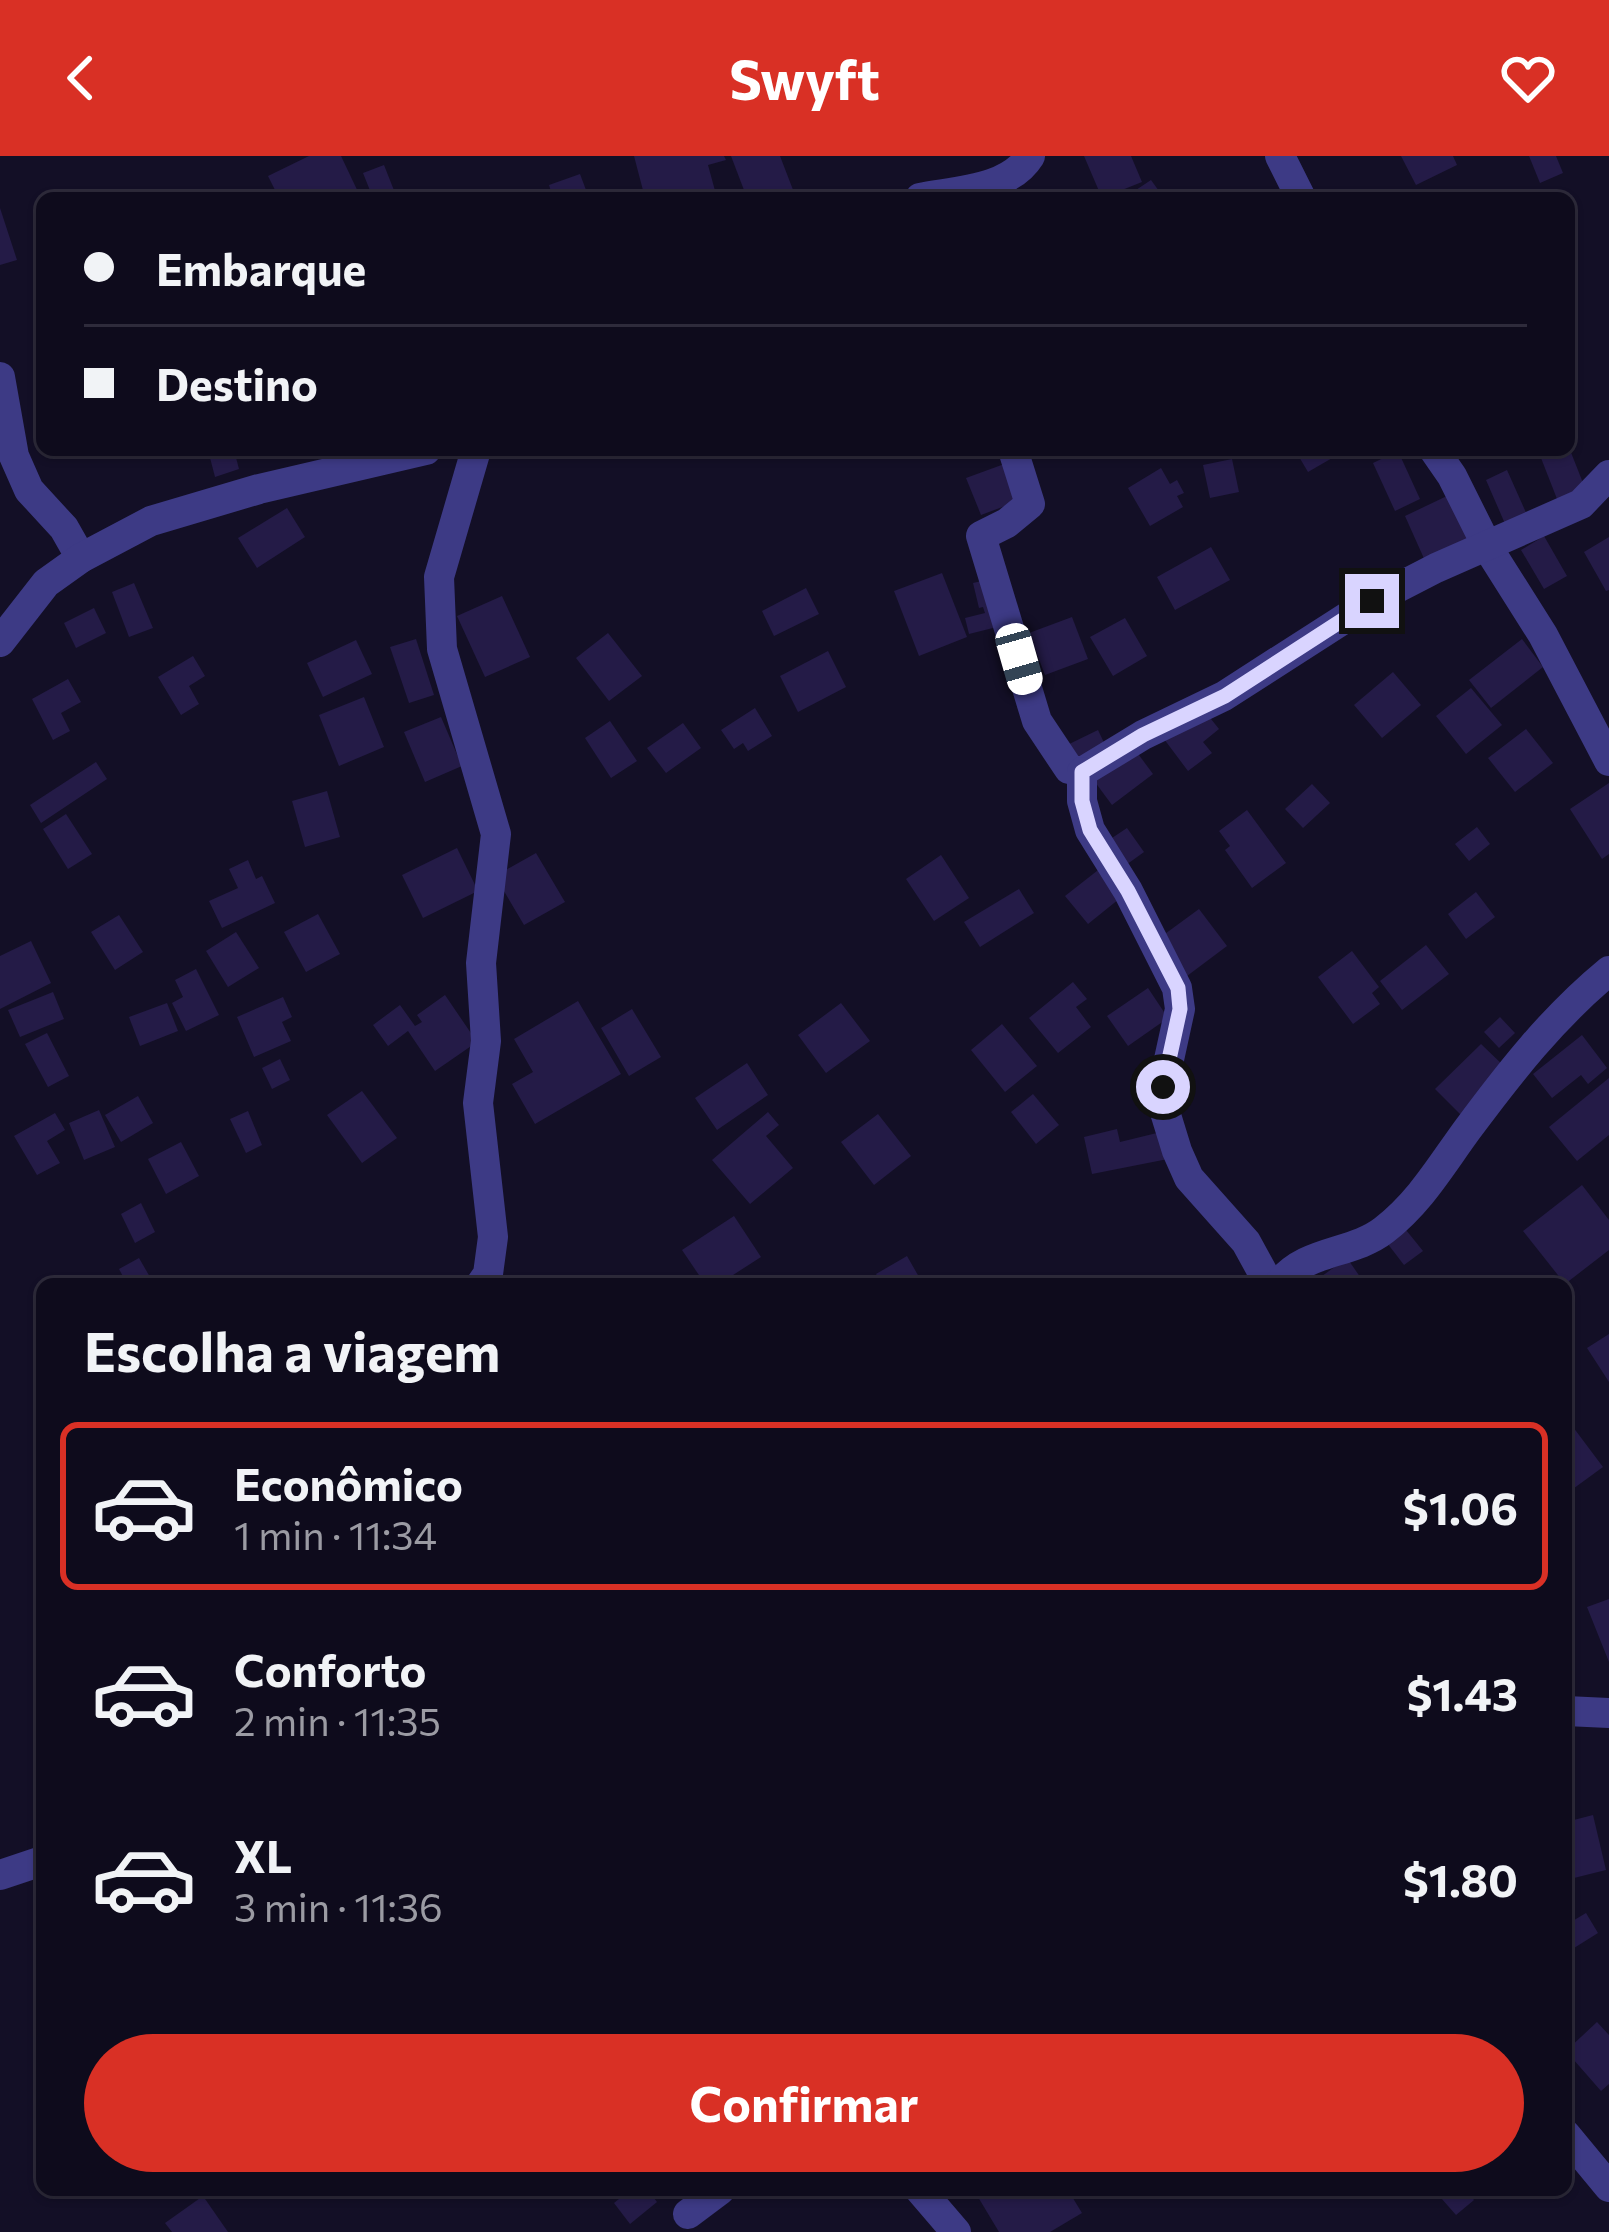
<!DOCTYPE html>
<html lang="pt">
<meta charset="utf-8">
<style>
body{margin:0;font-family:Commissioner,sans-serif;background:#1c1929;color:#f1f3f6;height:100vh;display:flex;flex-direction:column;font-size:45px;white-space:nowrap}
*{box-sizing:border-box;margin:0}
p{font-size:39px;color:#9b9ba3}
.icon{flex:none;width:66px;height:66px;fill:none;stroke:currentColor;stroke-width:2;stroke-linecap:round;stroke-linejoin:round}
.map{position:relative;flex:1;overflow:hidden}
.sheet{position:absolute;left:36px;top:1122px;width:1536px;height:918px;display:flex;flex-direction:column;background:#0e0b1c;border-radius:18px;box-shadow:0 3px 9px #0004,0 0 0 3px #2e2b3b}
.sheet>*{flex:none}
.hud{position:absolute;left:36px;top:36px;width:1539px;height:264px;border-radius:18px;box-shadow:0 3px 9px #0004,0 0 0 3px #2e2b3b;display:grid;align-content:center;height:264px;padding:0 48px;background:#0e0b1c}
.end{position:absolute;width:54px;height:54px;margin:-27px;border:15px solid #d9d4ff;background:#111;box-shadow:0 0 0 6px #111}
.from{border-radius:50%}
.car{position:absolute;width:36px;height:72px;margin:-36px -18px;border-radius:15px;box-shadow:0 0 9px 3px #0007;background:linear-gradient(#fff 24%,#345 0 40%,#fff 0 76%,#345 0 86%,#fff 0)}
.hud b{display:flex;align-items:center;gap:42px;height:114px;font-size:45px}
.hud b+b{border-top:3px solid #2e2b3b}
.hud i{width:30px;height:30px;background:#f1f3f6}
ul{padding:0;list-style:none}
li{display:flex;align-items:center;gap:36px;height:168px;margin:0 24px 18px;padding:0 24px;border:6px solid transparent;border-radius:18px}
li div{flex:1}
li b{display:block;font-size:45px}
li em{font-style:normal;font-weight:700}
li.active{border-color:#d93025}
li>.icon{width:108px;height:108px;stroke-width:1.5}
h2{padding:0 48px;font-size:54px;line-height:144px}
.action{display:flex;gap:24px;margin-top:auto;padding:24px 48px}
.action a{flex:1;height:138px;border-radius:72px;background:#d93025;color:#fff;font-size:48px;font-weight:700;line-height:138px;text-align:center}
header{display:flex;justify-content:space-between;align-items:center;height:156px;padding:0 48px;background:#d93025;color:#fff;font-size:54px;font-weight:700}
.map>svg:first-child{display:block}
</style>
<header><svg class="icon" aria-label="back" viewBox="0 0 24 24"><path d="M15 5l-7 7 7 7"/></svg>Swyft<svg class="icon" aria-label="heart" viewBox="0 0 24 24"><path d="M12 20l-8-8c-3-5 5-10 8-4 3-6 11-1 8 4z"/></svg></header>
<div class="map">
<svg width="1609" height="2076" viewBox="0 0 1609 2076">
<rect width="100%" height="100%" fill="#130f26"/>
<!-- building -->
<g fill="#241b47">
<path d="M309 0H341L360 40 279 42 268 20Z"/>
<path d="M634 0H724L726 4 708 9 717 42H645Z"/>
<path d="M731 0H780L795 39 747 42Z"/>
<path d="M1084 0H1131L1142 26 1102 42Z"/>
<path d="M1401 0H1453L1457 9 1416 29Z"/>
<path d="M1529 0H1556L1563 17 1540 27Z"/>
<path d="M384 9 397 42H373L363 17Z"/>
<path d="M580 18 589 42H553L549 29Z"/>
<path d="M1151 24 1164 42H1124Z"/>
<path d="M0 52 17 104 0 109Z"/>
<path d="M208 294H234L239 313 215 321Z"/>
<path d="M1295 294H1346L1308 316Z"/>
<path d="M1561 294H1570L1587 337 1559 348 1541 302Z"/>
<path d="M1398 295 1420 343 1395 355 1373 307Z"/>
<path d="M1232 303 1239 336 1210 342 1203 309Z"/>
<path d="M1007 307 1021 344 981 359 966 322Z"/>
<path d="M1161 312 1170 328 1177 324 1184 337 1177 340 1183 351 1150 370 1128 332Z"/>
<path d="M1507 314 1528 361 1506 370 1486 324Z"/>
<path d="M1449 339 1471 387 1426 407 1405 360Z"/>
<path d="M287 352 305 381 257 412 238 382Z"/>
<path d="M1544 380 1567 420 1544 433 1521 394Z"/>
<path d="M1609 381V434L1606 435 1584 396Z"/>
<path d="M1211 391 1230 424 1175 454 1157 421Z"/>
<path d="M942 417 967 481 919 500 894 435Z"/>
<path d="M990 423 1001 470 969 478 965 462 985 457 983 451 979 452 973 427Z"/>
<path d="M134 427 153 472 129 481 112 436Z"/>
<path d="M806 432 819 458 774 480 762 455Z"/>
<path d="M502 440 530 501 485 521 457 460Z"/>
<path d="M94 452 106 477 76 492 64 467Z"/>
<path d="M1072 461 1088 503 1045 519 1029 477Z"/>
<path d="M1125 462 1147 500 1113 520 1090 481Z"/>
<path d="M608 477 642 520 609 545 576 502Z"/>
<path d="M416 483 434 539 409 547 390 491Z"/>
<path d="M1522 483 1543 511 1491 552 1469 524Z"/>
<path d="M356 484 372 518 323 541 307 507Z"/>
<path d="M828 495 846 531 798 556 780 520Z"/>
<path d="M193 500 205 520 189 530 199 548 181 559 158 521Z"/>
<path d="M1393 516 1421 549 1382 582 1354 549Z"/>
<path d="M68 523 81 546 61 557 70 575 53 584 32 543Z"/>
<path d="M1471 532 1502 569 1466 598 1436 560Z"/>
<path d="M364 541 384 591 339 610 319 559Z"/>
<path d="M755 552 772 580 748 595 743 587 734 593 721 574Z"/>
<path d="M1203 553 1219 573 1203 586 1212 597 1188 615 1164 583Z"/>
<path d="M441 561 462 610 425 626 404 576Z"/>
<path d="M610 565 637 605 611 622 585 582Z"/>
<path d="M683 567 701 592 666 617 647 592Z"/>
<path d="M1526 573 1553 607 1515 636 1488 602Z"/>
<path d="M1098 574 1107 593 1073 610 1063 591Z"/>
<path d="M1133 591 1153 618 1112 649 1092 622Z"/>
<path d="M96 606 107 623 41 667 30 649Z"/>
<path d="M1609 627V698L1602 703 1570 653Z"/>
<path d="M1312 628 1330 647 1303 672 1285 653Z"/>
<path d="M327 635 340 681 305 691 292 645Z"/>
<path d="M1247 654 1286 707 1252 732 1225 694 1230 690 1219 675Z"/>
<path d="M66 658 92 698 68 713 43 673Z"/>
<path d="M1477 671 1490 688 1469 705 1455 688Z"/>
<path d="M1127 672 1144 696 1126 709 1109 684Z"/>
<path d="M457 692 478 735 423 762 402 719Z"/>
<path d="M536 697 565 746 524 769 495 720Z"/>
<path d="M941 699 969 742 934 765 906 723Z"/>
<path d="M248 704 256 723 262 720 275 747 222 772 209 745 238 732 229 713Z"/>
<path d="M1102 711 1124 739 1088 768 1065 740Z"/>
<path d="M1019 733 1034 757 980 791 964 766Z"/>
<path d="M1476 736 1495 761 1466 783 1448 758Z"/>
<path d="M1199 753 1227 790 1187 820 1158 783Z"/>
<path d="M318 758 340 798 306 816 284 776Z"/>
<path d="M119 759 143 796 115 814 91 776Z"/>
<path d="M236 776 259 812 228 831 206 795Z"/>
<path d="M31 785 51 827 0 853V800Z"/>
<path d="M1426 789 1449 818 1402 854 1380 825Z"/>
<path d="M1352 795 1379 831 1372 837 1380 848 1353 868 1318 821Z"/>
<path d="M196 813 219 859 186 875 172 847 183 841 175 824Z"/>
<path d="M1073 826 1087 843 1076 851 1091 871 1058 897 1029 862Z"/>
<path d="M1148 832 1168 862 1128 890 1107 860Z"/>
<path d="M53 836 64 863 20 881 8 854Z"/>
<path d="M445 839 477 886 435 915 408 875 388 890 373 869 400 849 415 870 422 866 417 859Z"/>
<path d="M283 841 292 861 282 866 291 885 254 901 237 861Z"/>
<path d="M578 845 621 918 535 968 512 928 533 916 514 883Z"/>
<path d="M167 847 178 875 140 890 129 861Z"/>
<path d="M841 847 870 885 826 917 798 879Z"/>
<path d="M632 853 661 901 629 920 601 872Z"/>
<path d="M1500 861 1515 877 1499 892 1484 876Z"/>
<path d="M1002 868 1037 910 1005 936 971 894Z"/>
<path d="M47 877 69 920 48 931 25 888Z"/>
<path d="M1582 879 1607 912 1588 928 1581 919 1552 942 1533 918Z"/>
<path d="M1481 888 1507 913 1461 959 1435 933Z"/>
<path d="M280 903 290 924 272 933 262 912Z"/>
<path d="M747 907 768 939 717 974 695 942Z"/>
<path d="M1609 922V979L1577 1005 1549 971Z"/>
<path d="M362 935 397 982 362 1007 327 959Z"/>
<path d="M1033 938 1059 969 1036 988 1011 956Z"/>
<path d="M138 940 153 967 121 986 105 959Z"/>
<path d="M99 954 115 991 84 1004 69 967Z"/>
<path d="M248 955 262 989 246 997 230 963Z"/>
<path d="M768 956 779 969 766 980 793 1012 750 1048 712 1004Z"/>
<path d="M55 957 65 974 47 985 60 1007 37 1019 14 980Z"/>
<path d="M878 958 911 1000 874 1029 841 986Z"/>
<path d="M1117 973 1120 986 1161 976 1168 1003 1092 1018 1084 981Z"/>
<path d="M181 986 199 1020 166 1038 148 1003Z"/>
<path d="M1582 1029 1609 1064V1094L1565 1128 1523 1075Z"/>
<path d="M141 1047 155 1076 135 1087 121 1058Z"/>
<path d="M734 1060 761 1101 719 1128H705L682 1094Z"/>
<path d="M1402 1069 1423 1095 1404 1109 1384 1083Z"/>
<path d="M907 1100 923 1128H882L876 1118Z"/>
<path d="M139 1102 154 1128H127L119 1113Z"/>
<path d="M1347 1102 1365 1128H1311Z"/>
<path d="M1609 1178V1226L1587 1192Z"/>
<path d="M1570 1267 1603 1311 1566 1338V1271Z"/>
<path d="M1609 1443V1506L1587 1451Z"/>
<path d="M1593 1659 1606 1714 1566 1724V1666Z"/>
<path d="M1586 1757 1598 1777 1566 1797V1769Z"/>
<path d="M1597 1866 1609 1879V1928L1601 1935 1566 1895Z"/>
<path d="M630 2034H648L657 2046 630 2068 614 2047Z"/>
<path d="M979 2034H1068L1082 2057 1050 2076H999L978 2041Z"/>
<path d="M1434 2034H1465L1474 2044 1456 2059Z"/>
<path d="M203 2040 228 2076H172L165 2067Z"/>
</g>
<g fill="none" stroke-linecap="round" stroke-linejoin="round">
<!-- minor -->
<g stroke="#3d3a85" stroke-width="30">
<path d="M1280 0 1301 42"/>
<path d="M920 42C955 35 1009 34 1030 0"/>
<path d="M0 221 14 300 29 334 64 372 81 402"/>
<path d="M476 294 439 421 442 493 496 678 481 807 486 885 478 947 493 1081 488 1118 481 1128"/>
<path d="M1013 294 1030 348 1007 367 981 380 1037 565 1069 613 1082 616"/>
<path d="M1434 294 1452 320 1488 392 1543 479 1609 605"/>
<path d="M0 486 46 427 81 402 151 365 259 333 426 294"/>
<path d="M1082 616 1143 579 1224 540 1372 445 1436 412 1581 348 1609 319"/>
<path d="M1082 616V645L1090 674 1128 735 1177 832 1180 853 1163 931 1165 956 1177 995 1189 1022 1246 1086 1269 1128"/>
<path d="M1279 1128C1305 1093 1352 1099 1384 1074 1420 1046 1440 1011 1467 974 1510 916 1553 861 1609 815"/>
<path d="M1566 1555 1609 1557"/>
<path d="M0 1719 42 1705"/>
<path d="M1566 1979 1609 2031"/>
<path d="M920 2034 956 2076"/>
<path d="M688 2058 720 2034"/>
</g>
</g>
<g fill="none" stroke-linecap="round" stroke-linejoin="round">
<!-- route -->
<path stroke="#d9d4ff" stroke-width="15" d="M1163 931 1180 853 1178 832 1128 735 1090 674 1082 645V616L1143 579 1225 540 1372 445"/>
</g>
</svg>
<i class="end from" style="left:1163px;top:931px"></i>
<i class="end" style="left:1372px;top:445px"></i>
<i class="car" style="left:1019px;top:503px;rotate:164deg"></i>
<div class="hud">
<b><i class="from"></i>Embarque</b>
<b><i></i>Destino</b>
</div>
<section class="sheet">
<h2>Escolha a viagem</h2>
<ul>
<li class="active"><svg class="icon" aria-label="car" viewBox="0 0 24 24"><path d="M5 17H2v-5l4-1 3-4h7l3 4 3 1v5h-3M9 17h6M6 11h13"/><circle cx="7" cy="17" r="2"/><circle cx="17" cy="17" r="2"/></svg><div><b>Econômico</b><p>1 min · 11:34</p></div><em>$1.06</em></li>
<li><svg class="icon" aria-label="car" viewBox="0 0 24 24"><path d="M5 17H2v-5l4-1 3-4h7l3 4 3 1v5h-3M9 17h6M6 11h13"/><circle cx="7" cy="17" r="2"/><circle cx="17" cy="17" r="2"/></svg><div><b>Conforto</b><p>2 min · 11:35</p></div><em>$1.43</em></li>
<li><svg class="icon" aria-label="car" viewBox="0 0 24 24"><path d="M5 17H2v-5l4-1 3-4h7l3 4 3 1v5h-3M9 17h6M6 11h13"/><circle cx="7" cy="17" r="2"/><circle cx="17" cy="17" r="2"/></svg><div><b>XL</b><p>3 min · 11:36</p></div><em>$1.80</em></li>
</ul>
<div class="action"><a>Confirmar</a></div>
</section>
</div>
